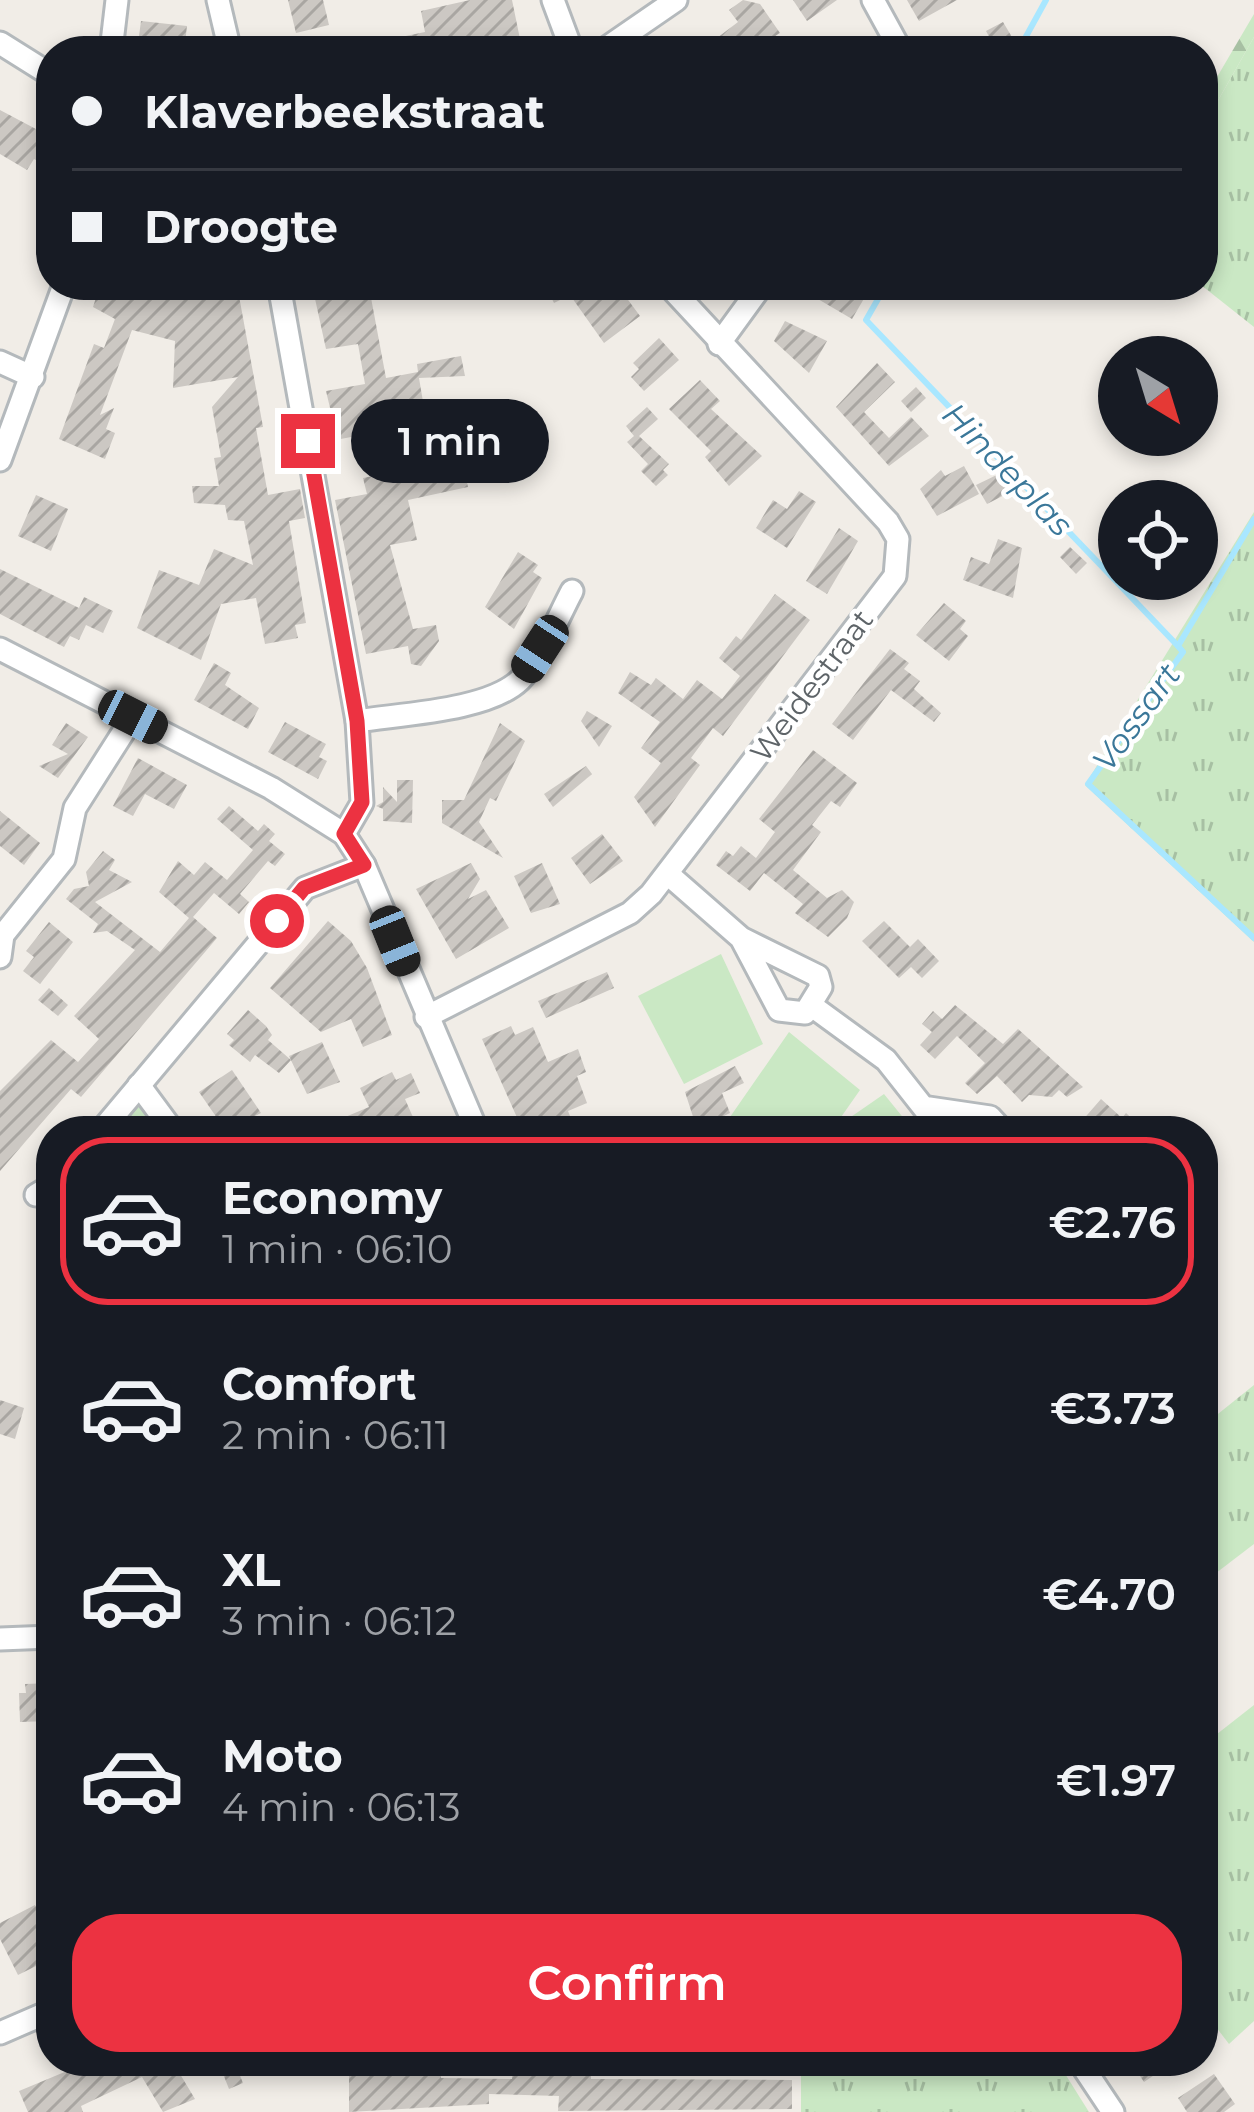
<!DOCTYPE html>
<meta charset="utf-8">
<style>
body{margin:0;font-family:Montserrat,sans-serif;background:#242831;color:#f1f3f6;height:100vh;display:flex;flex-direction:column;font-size:45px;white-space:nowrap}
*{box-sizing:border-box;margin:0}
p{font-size:39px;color:#9ea1a6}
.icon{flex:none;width:66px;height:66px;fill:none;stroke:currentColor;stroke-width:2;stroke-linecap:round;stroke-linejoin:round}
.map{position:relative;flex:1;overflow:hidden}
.panel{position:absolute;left:36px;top:1116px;width:1182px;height:960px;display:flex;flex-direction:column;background:#171b24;border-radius:48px;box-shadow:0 6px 18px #0003}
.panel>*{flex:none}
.top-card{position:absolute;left:36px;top:36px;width:1182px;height:264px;border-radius:48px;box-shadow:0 6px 18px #0003;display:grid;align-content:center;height:264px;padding:0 36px;background:#171b24}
.needle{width:78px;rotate:142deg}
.fabs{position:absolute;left:1098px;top:336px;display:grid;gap:24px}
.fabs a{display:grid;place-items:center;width:120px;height:120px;border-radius:50%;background:#171b24;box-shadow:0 6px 18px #0003;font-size:60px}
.end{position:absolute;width:54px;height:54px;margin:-27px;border:15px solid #ec3241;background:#fff;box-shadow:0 0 0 6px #fff}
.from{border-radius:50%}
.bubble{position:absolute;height:84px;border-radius:42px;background:#171b24;box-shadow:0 6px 18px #0003;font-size:39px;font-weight:600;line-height:84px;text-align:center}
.car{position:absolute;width:36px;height:72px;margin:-36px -18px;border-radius:15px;box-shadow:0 0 9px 3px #0007;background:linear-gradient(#222 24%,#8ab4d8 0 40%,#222 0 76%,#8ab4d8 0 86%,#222 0)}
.top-card b{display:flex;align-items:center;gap:42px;height:114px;font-size:45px}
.top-card b+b{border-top:3px solid #363941}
.top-card i{width:30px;height:30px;background:#f1f3f6}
ul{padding:21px 0 0;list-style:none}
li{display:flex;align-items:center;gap:36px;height:168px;margin:0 24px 18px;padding:0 12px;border:6px solid transparent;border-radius:48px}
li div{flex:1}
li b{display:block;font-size:45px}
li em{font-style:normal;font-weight:600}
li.selected{border-color:#ec3241}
li>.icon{width:108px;height:108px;stroke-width:1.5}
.action{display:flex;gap:24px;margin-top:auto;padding:24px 36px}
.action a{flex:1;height:138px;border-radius:48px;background:#ec3241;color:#fff;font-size:48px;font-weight:600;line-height:138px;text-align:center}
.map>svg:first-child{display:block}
</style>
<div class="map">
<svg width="1254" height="2112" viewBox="0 0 1254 2112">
<defs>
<pattern id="grass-tufts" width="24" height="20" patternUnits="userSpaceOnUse" patternTransform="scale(3)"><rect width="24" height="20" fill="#cae8c4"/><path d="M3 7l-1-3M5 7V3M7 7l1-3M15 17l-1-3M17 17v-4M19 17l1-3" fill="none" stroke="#a7c0a3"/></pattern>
<pattern id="forest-firs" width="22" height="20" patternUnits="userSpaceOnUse" patternTransform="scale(3)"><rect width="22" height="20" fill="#cae8c4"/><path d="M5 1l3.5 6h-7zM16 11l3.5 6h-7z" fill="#a7c0a3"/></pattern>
<pattern id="building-hatch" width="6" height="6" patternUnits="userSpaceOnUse" patternTransform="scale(3)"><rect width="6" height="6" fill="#ccc8c3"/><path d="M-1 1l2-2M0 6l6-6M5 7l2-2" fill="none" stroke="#a9a6a2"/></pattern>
</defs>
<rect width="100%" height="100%" fill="#f1ede7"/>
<!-- grass -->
<g fill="url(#grass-tufts)">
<path d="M1254 37V327L1201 285 1203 127Z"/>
<path d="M1254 512V942L1085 785Z"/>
<path d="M138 1097 161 1131H109Z"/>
<path d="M1254 1385V1544L1203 1583V1426Z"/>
<path d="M1254 1705V2021L1229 2044 1203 2010V1745Z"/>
<path d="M801 2061H1057L1089 2112H801Z"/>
</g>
<!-- forest -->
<path fill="url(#forest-firs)" d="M1254 14V37L1203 127V101Z"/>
<!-- park -->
<g fill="#cae8c4">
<path d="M721 954 763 1044 684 1084 638 996Z"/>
<path d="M789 1032 860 1090 832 1130 884 1094 914 1131H703L730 1117Z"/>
</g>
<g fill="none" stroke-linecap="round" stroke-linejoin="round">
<!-- stream -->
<g stroke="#a9e7ff" stroke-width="6">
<path d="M1018 51 1046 0"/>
<path d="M886 285 866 320 1178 646"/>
<path d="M1254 519 1178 646 1183 652 1088 784 1254 938"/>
</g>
</g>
<!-- building -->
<g fill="url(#building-hatch)">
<path d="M288 0H323L329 25 296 33Z"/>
<path d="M470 0H512L520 39 460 51H367V44L425 32 421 11Z"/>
<path d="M743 0 760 4 780 33 769 40 777 51H700L738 22 729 10Z"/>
<path d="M793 0H837L807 21Z"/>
<path d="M907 0H957L919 21Z"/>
<path d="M141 21 187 26 184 51H137Z"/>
<path d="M1003 22 1019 49 997 51 986 31Z"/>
<path d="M0 110 51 137 44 164 34 159 27 170 0 154Z"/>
<path d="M100 285 153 292 155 285 175 290V285H237L263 427 256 428 268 495 300 489 305 518 289 521 306 623 295 625 298 638 265 644 256 598 221 604 201 660 137 628 159 570 199 585 214 549 253 565 244 521 228 520 225 505 194 503 192 486H219L214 458 221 457 212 407 238 377 173 388 175 341 132 330 100 415 114 408 106 429 115 433 105 459 59 439 94 344 104 348 115 319 93 307Z"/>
<path d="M312 285 369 287 386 378 418 372 417 364 461 356 465 376 419 378 429 437 445 433 447 442 458 440 468 487 408 500 417 540 390 545 413 629 436 625 439 641 421 666 411 664 408 646 366 654 335 500 367 494 363 478 373 476 372 468 379 466 372 433 325 442 319 415 331 412 326 391 365 384 358 344 326 349Z"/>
<path d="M545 285H617L640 316 604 343 570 295 554 303Z"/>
<path d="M794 285H872L852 319Z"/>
<path d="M785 321 827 341 809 373 774 341Z"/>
<path d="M659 338 679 360 644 391 631 377 639 369 633 363Z"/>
<path d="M877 363 895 382 864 412 889 438 911 417 929 436 889 466 836 407Z"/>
<path d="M700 380 720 401 711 409 762 456 729 486 705 457 711 451 669 409Z"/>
<path d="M916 387 926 398 911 412 901 401Z"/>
<path d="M647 407 658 419 639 436 669 464 663 470 668 475 656 486 641 471 648 464 627 442 634 436 626 426Z"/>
<path d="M964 466 979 494 937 516 920 489 941 470 945 476Z"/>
<path d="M1005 471 1016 489 987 504 976 485Z"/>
<path d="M799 491 816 502 787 548 756 528 773 500 787 509Z"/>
<path d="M36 495 68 509 51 551 18 536Z"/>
<path d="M839 528 858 541 827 594 806 581Z"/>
<path d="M998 539 1022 548 1013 598 963 580 971 557 989 564Z"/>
<path d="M1070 547 1087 563 1076 574 1060 557Z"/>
<path d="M518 552 538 565 533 572 542 578 514 629 485 607Z"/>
<path d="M0 569 79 608 84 597 113 611 103 633 86 625 79 640 70 636 64 647 0 614Z"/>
<path d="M775 594 810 620 723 736 713 728 691 758 700 765 655 827 634 797 661 763 641 748 660 722 618 693 630 672 651 685 656 678 683 699 697 680 722 699 740 676 719 658 736 636 741 640Z"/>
<path d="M944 603 966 621 960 629 968 636 949 661 916 635Z"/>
<path d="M890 649 909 663 904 669 920 681 914 689 941 713 934 722 891 690 853 740 832 724Z"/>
<path d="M214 663 231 673 225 685 259 708 248 729 194 700Z"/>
<path d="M587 711 612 726 599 747 581 721Z"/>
<path d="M285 722 326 744 319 757 327 761 318 779 268 752Z"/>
<path d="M66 723 88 737 58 778 39 766 68 754 52 745Z"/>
<path d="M500 723 525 741 496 801 490 798 479 822 503 858 442 823V800H464Z"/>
<path d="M813 750 857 783 840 807 831 801 812 825 821 832 793 870 827 898 842 890 854 902 847 918 828 937 795 913 803 904 764 873 750 891 716 865 726 851 733 856 741 846 756 858 775 832 759 819Z"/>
<path d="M138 758 187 785 174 809 145 794 133 816 113 806Z"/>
<path d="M586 766 592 774 553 807 544 794Z"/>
<path d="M397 780H413L412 823 383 821V809L376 806 383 802V787L397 802Z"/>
<path d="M229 806 258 831 264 824 275 834 269 841 285 854 275 866 268 861 240 894 249 902 239 914 214 893 193 917 217 938 81 1097 71 1089 0 1171V1091L51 1040 78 1062 99 1039 74 1016 135 950 107 931 93 933 98 924 66 899 74 889 89 886 86 872 103 851 115 860 109 870 132 882 95 902 160 952 189 918 159 892 178 861 194 875 205 862 227 880 253 850 217 819Z"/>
<path d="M0 811 40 843 24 865 0 846Z"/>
<path d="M602 834 623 861 590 884 571 858Z"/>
<path d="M471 863 480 879 468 899 486 890 509 928 456 959 416 889Z"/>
<path d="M542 863 560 904 531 913 514 876Z"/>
<path d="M328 921 351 941 367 968 392 1035 363 1047 351 1019 321 1032 270 988Z"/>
<path d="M884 921 910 947 918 939 939 961 922 978 911 967 899 978 862 941Z"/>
<path d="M49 922 73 942 40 984 23 971 34 957 26 951Z"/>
<path d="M607 972 614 988 546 1018 538 1001Z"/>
<path d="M49 988 68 1005 58 1016 38 1000Z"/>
<path d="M955 1005 1003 1044 1018 1029 1083 1087 1067 1097 1059 1090 1052 1097 1029 1095 1022 1102 997 1076 977 1094 965 1083 985 1063 957 1036 935 1059 920 1045 932 1032 922 1024 933 1011 942 1019Z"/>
<path d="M248 1010 266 1026 272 1035 268 1040 291 1060 279 1073 255 1055 250 1062 229 1045 234 1040 227 1034Z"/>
<path d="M511 1026 515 1035 533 1027 548 1062 578 1049 586 1072 577 1076 587 1103 568 1111 576 1131H523L482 1039Z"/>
<path d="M322 1042 340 1082 307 1094 289 1056Z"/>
<path d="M735 1066 744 1083 722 1093 730 1113 697 1129 685 1092Z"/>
<path d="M232 1070 261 1113 226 1131 199 1092Z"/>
<path d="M392 1072 396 1080 411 1073 420 1093 405 1099 419 1131H312L369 1107 360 1088Z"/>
<path d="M1101 1099 1122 1118 1126 1113 1145 1131H1091L1081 1122Z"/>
<path d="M0 1400 24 1408 15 1439 0 1434Z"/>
<path d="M51 1683V1721L20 1722 19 1693H26L25 1684Z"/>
<path d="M35 1905 51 1936 39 1942 48 1960 18 1975 0 1939V1923Z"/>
<path d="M91 2061H201L180 2074 195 2099 163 2112 142 2077 81 2106 83 2112H28L19 2091Z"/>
<path d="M218 2061H234L243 2083 229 2089Z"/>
<path d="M1130 2061H1175L1144 2082Z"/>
<path d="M513 2065 591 2067V2079L792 2080V2109L558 2111 559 2096 489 2094V2104L349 2112V2070L441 2069V2078L512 2079Z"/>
<path d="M1214 2074 1235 2104 1224 2112H1187L1178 2098Z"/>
</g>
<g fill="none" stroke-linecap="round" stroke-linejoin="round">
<defs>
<g id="minor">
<path d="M218 0 230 51"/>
<path d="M553 0 572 51"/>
<path d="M873 0 896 42 895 51"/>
<path d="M0 43 51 75"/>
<path d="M111 51 117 0"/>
<path d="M602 51 676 0"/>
<path d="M279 285 357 721 362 803 344 834 364 865 477 1131"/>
<path d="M719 344 762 285"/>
<path d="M0 362 33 377"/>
<path d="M0 460 64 285"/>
<path d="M0 649 271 788 344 834"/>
<path d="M357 721C400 714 488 711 520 680 543 657 557 619 572 591"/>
<path d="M669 875 741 938 779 1010 805 1013 821 987 818 976 741 938"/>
<path d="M0 957 3 935 64 859 75 808 133 717"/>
<path d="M812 1006 886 1060 942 1131"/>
<path d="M426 1017 630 913 651 894 895 576 898 539 888 522 668 285"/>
<path d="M139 1085 173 1131"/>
<path d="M929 1108 990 1117 1003 1131"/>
<path d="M101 1131 305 888 364 865"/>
<path d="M36 1195 51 1186"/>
<path d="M0 1639 51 1637"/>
<path d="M0 2033 51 2011"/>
<path d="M1079 2061 1113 2112"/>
</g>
</defs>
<!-- minor casing -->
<use href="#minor" stroke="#b4b9bc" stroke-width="27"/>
<!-- minor -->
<use href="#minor" stroke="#fff" stroke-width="21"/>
</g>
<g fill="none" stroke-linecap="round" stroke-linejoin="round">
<!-- route -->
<path stroke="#ec3241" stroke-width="15" d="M277 921 304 888 364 865 344 834 362 802 357 721 308 441"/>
</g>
<g text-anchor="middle" stroke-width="9" stroke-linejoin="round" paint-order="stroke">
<!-- street labels -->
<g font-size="30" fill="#5e6468" stroke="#fff">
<text transform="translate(812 686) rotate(-53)" y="10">Weidestraat</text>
</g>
<!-- water labels -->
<g font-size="33" font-style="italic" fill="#3a7799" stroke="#fff">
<text transform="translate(1008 469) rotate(46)" y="12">Hindeplas</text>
<text transform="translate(1136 717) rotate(-54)" y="12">Vossart</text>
</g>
</g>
</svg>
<div class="fabs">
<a><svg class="needle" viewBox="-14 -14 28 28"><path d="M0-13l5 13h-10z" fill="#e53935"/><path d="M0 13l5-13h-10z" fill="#9ea1a6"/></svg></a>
<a><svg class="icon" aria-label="locate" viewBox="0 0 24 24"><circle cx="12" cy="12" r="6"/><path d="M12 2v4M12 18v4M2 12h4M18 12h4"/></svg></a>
</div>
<i class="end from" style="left:277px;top:921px"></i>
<i class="end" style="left:308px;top:441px"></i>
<div class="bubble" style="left:351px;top:399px;width:198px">1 min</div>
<i class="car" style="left:540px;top:649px;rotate:213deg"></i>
<i class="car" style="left:133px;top:717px;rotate:117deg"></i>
<i class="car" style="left:395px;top:941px;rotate:158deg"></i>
<div class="top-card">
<b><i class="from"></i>Klaverbeekstraat</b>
<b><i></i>Droogte</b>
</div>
<section class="panel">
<ul>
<li class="selected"><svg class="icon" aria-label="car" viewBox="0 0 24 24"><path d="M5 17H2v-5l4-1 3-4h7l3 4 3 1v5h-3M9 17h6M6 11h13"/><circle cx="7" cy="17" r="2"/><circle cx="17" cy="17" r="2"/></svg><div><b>Economy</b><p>1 min · 06:10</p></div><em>€2.76</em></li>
<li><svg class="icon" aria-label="car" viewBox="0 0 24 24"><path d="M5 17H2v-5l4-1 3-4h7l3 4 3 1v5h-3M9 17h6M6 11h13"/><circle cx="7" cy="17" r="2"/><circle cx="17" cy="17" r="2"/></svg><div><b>Comfort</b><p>2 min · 06:11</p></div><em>€3.73</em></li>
<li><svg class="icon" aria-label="car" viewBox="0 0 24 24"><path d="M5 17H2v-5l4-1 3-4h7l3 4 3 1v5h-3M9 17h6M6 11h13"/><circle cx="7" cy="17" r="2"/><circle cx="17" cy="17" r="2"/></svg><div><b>XL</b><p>3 min · 06:12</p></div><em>€4.70</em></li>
<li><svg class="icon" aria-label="car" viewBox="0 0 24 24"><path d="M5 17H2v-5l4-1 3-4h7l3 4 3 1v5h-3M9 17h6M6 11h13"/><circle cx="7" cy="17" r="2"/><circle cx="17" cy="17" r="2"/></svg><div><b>Moto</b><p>4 min · 06:13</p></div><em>€1.97</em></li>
</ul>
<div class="action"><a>Confirm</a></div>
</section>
</div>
